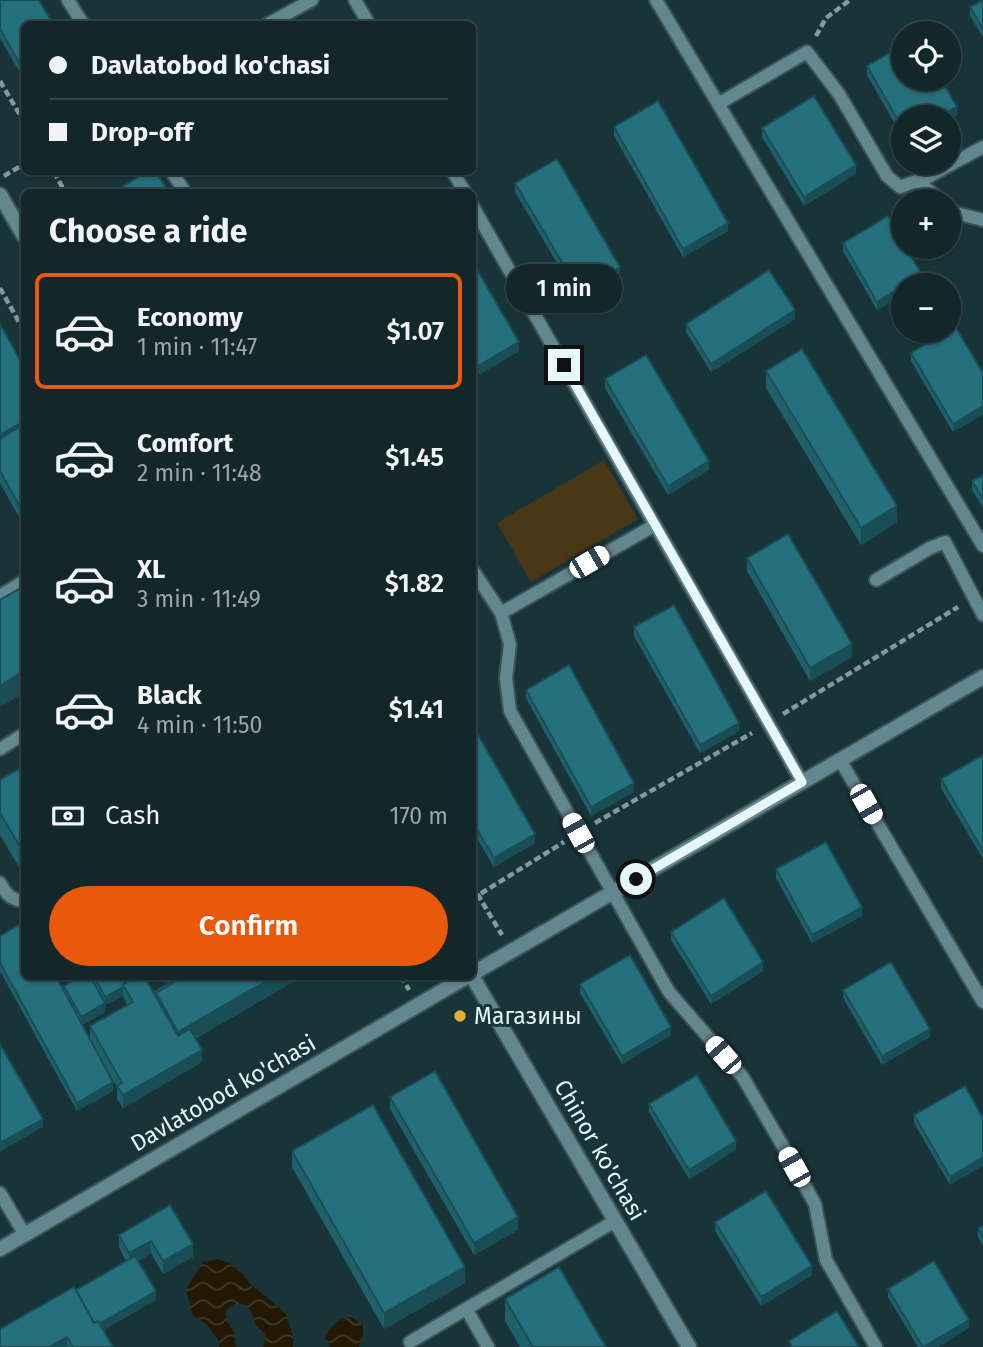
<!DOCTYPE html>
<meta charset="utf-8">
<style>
body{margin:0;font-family:"Fira Sans",sans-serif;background:#1c2f33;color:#f1f3f6;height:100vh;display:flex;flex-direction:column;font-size:26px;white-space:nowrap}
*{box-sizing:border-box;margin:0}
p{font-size:23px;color:#9da5a9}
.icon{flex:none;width:38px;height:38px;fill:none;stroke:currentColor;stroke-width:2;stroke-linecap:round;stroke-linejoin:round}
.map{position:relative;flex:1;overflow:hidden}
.details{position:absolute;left:21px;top:189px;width:455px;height:791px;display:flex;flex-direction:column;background:#13272b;border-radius:10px;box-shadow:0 2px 5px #0004,0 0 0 2px #324447}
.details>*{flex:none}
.hud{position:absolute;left:21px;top:21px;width:455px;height:154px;border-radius:10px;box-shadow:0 2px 5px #0004,0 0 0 2px #324447;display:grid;align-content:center;height:154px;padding:0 28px;background:#13272b}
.tools{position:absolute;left:891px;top:21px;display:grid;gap:14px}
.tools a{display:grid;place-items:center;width:70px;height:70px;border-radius:50%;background:#13272b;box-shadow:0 2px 5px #0004,0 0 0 2px #324447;font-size:35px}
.end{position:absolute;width:32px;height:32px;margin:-16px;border:9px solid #e6f6f9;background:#111;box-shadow:0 0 0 4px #111}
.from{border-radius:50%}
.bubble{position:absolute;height:49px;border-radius:24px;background:#13272b;box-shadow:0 2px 5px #0004,0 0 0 2px #324447;font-size:23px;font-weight:600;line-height:49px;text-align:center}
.car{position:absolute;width:21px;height:42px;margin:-21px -10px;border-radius:9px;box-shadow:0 0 5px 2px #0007;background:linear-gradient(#fff 24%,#345 0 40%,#fff 0 76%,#345 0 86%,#fff 0)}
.hud b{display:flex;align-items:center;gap:24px;height:66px;font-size:26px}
.hud b+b{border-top:2px solid #324447}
.hud i{width:18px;height:18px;background:#f1f3f6}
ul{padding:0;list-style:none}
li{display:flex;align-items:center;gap:21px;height:116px;margin:0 14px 10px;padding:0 14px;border:4px solid transparent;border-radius:10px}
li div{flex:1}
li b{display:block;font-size:26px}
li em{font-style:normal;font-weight:600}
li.on{border-color:#ea580c}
li>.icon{width:63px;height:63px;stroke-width:1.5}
h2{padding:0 28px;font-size:32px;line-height:84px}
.pay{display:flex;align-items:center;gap:18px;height:77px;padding:0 28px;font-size:26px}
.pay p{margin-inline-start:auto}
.primary-button{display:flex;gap:14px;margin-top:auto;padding:14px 28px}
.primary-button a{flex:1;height:80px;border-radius:42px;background:#ea580c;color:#fff;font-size:28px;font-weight:600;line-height:80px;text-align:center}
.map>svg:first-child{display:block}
</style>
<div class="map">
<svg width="983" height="1347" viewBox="0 0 983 1347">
<defs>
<pattern id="water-waves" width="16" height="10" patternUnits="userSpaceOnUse" patternTransform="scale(1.75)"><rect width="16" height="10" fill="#221804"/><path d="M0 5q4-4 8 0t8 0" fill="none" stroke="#423a29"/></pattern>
</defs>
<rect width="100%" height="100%" fill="#193439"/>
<!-- pitch -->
<path fill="#493815" d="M604 460 638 519 531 582 497 523Z"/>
<!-- water -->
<g fill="url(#water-waves)">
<path d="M218 1259 230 1263 241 1272 252 1286 267 1297 286 1314 293 1336V1347H262L264 1345 265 1334 255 1324 251 1311 243 1304H234L225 1311 227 1322 234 1331 235 1345 237 1347H219L220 1342 207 1325 193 1316 186 1289 203 1262Z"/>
<path d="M351 1317 363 1325V1335L359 1347H330L325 1338C331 1327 337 1318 351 1317Z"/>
</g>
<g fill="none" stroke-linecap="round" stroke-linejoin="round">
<defs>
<g id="service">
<path d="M68 0 83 24"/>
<path d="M355 0 369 24"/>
<path d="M656 0 983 546"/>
<path d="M268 24 312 0"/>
<path d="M718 104 807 52 839 94 887 176 900 187 928 177 983 147"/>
<path d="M172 172 185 192"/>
<path d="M453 172 465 192"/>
<path d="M917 181 942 201"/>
<path d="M472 205 802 782"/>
<path d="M948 207 956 213 983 220"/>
<path d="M472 569 501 613 510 644 506 678 510 711 669 992 742 1076 784 1148 815 1204 826 1260 876 1347"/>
<path d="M876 580 930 548 945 542 983 615"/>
<path d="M0 596 24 581"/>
<path d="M501 613 655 525"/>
<path d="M0 749 24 734"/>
<path d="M840 760 983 1002"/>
<path d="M0 883C6 894 11 900 24 901"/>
<path d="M0 1193 25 1235"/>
<path d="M467 1310 488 1347"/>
<path d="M410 1342 615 1221"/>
</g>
<g id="tertiary">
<path d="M0 195 24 236"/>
<path d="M472 974 983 677"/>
<path d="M472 976 689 1347"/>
<path d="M0 1249 468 976"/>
</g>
</defs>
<!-- service casing -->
<use href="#service" stroke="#3a5358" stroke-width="16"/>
<!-- tertiary casing -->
<use href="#tertiary" stroke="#3a5358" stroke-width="18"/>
<!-- path -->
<g stroke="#84999d" stroke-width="4.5" stroke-dasharray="7 3.5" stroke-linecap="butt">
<path d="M816 36 826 18 850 0"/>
<path d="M0 81 24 122"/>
<path d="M54 172 65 192"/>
<path d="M4 176 24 164"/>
<path d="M0 288 24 331"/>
<path d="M783 714 958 607"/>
<path d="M595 823 752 733"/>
<path d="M472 885 502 935"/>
<path d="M472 899 564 842"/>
<path d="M401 976 409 990"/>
</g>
<!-- service -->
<use href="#service" stroke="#63878e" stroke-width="12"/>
<!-- tertiary -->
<use href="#tertiary" stroke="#63878e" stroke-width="14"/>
</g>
<!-- wall -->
<g fill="#1f606b" fill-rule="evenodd">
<path d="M0 0 24 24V80L0 38Z"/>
<path d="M983 0V37L970 16V7Z"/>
<path d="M867 66 957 115 948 120V117H903V138L867 75Z"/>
<path d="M614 127 728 231 683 257 614 136Z"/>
<path d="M762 128 856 174 804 206 762 137Z"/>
<path d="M515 183 620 276 579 300 515 192Z"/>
<path d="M843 243 922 284 877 310 843 251Z"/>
<path d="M472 261 519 351 478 375 472 366Z"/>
<path d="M795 319 711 372 686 332V324Z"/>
<path d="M0 324 24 367V526L0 483Z"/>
<path d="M955 326 953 432 911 361V353Z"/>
<path d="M766 371 897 522 861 545 766 388Z"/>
<path d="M605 379 709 470 668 495 605 388Z"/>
<path d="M983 475V508L972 490V481Z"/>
<path d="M747 558 852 657 810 681 747 571Z"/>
<path d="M634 627 739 731 700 753 634 636Z"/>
<path d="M526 690 634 792 591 816 526 698Z"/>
<path d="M472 726 535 843 494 867 472 830Z"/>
<path d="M983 755V859L941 788V779Z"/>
<path d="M24 766 22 872 0 835V780Z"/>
<path d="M776 869 862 916 812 943 776 878Z"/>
<path d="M671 932 763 971 711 1004 671 940Z"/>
<path d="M0 936 64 992V986L81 976H122L125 983 154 994V992L303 976 195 1039 202 1062 123 1108 117 1099V1087L90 1040 113 1091 77 1111 0 971ZM123 996 127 1005 90 1026V1039L82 1025 105 1012V1005Z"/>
<path d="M580 984 671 1035 622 1064 580 993Z"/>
<path d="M843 990 930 1037 882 1065 843 998Z"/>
<path d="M965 1086 950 1185 914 1123V1115Z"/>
<path d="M390 1097 518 1230 474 1255 390 1109Z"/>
<path d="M649 1104 736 1150 689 1179 649 1112Z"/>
<path d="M292 1151 465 1283 384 1329 292 1167Z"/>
<path d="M170 1205 193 1257 163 1274 151 1253 138 1261 156 1300 103 1330 113 1347H0L76 1290 126 1261 119 1247V1235Z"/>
<path d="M715 1222 812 1275 761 1306 715 1231Z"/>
<path d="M983 1226V1246L978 1237V1228Z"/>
<path d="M888 1289 969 1328 938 1347H918L888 1297Z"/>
<path d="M505 1299 606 1347H520L505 1321Z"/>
</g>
<!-- shaded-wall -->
<g fill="#194e57">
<path d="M957 107V115L948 120V117H938Z"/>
<path d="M856 165V174L804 206V197Z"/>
<path d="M364 172H372L364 176Z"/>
<path d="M728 223V231L683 257V249Z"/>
<path d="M620 267V276L579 300V291Z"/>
<path d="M922 275V284L920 285H905Z"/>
<path d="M903 286V295L877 310V302Z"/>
<path d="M795 310V319L711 372V364Z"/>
<path d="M519 342V351L478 375V366Z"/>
<path d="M983 406V415L953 432V424Z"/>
<path d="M24 421V437L0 451V435Z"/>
<path d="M709 461V470L668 495V486Z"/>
<path d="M897 506V522L861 545V528Z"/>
<path d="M852 644V657L810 681V668Z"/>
<path d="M24 671V693L0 707V686Z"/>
<path d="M739 723V731L700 753V745Z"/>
<path d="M634 783V792L591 816V807Z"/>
<path d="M535 834V843L494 867V858Z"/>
<path d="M24 848V870L22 872V850Z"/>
<path d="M862 907V916L812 943V935Z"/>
<path d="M763 962V971L711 1004V996Z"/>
<path d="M275 976H303L178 1048V1032Z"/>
<path d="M123 987V996L105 1005V997Z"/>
<path d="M105 1003V1012L81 1025V1017Z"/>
<path d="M671 1027V1035L622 1064V1056Z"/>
<path d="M930 1029V1037L882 1065V1056Z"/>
<path d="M202 1050V1062L123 1108V1095Z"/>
<path d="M113 1082V1091L77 1111V1103Z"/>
<path d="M43 1119V1127L0 1152V1143Z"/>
<path d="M736 1141V1150L689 1179V1170Z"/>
<path d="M983 1157V1166L950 1185V1177Z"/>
<path d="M518 1217V1230L474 1255V1243Z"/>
<path d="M151 1241V1253L129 1266V1253Z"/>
<path d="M193 1244V1257L163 1274V1261Z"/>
<path d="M812 1266V1275L761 1306V1297Z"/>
<path d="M465 1267V1283L384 1329V1313Z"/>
<path d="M156 1291V1300L95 1335V1327Z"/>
<path d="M969 1320V1328L938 1347H923Z"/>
<path d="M67 1337V1347H49Z"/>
</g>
<!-- building -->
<g fill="#24707c" stroke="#194e57" stroke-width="2">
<path d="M0 0H39L53 24H24V71L0 29Z"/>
<path d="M983 0V29L970 7Z"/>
<path d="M903 45V79H941L957 107 938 117H903V129L867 66Z"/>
<path d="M814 96 856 165 804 197 762 128Z"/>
<path d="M658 101 728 223 683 249 614 127Z"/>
<path d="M557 159 620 267 579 291 515 183Z"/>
<path d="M147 172H156L169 192H113Z"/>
<path d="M888 216 903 242V247H906L922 275 905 285H903V286L877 302 843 243Z"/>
<path d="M472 261 519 342 478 366 472 357Z"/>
<path d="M769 270 795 310 711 364 686 324Z"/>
<path d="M0 324 24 367V421L0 435Z"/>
<path d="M955 326 983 373V406L953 424 911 353Z"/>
<path d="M802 349 897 506 861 528 766 371Z"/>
<path d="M646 355 709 461 668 486 605 379Z"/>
<path d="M24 424V514L0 471V439Z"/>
<path d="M983 475V499L972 481Z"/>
<path d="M788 534 852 644 810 668 747 558Z"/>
<path d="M24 586V671L0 686V600Z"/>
<path d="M674 605 739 723 700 745 634 627Z"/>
<path d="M569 665 634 783 591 807 526 690Z"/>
<path d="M472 726H473L535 834 494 858 472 821Z"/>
<path d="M983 755V851L941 779Z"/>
<path d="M24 766V848L22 850 0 813V780Z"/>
<path d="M826 842 862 907 812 935 776 869Z"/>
<path d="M724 898 763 962 711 996 671 932Z"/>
<path d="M24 922V976H56L113 1082 77 1103 0 963V936Z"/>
<path d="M630 955 671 1027 622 1056 580 984Z"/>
<path d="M891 962 930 1029 882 1056 843 990Z"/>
<path d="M81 976H90L105 1003 81 1017 64 986Z"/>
<path d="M94 976H122L125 983 123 985V987L105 997Z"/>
<path d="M138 976H144L178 1036 190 1029 202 1050 123 1095 117 1086 122 1083 90 1026 133 1002 123 985Z"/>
<path d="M181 976H185L156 994 154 992Z"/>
<path d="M185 976H275L178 1032 156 993Z"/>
<path d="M0 1044 43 1119 0 1143Z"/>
<path d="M435 1071 518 1217 474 1243 390 1097Z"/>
<path d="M697 1075 736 1141 689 1170 649 1104Z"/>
<path d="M965 1086 983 1118V1157L950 1177 914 1115Z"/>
<path d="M373 1105 465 1267 384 1313 292 1151Z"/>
<path d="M766 1191 812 1266 761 1297 715 1222Z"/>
<path d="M170 1205 193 1244 163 1261 151 1241 129 1253 119 1235Z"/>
<path d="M983 1226V1237L978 1228Z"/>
<path d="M135 1256 156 1291 99 1324 98 1321 94 1323 76 1290Z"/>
<path d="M934 1261 969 1320 923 1347 888 1289Z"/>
<path d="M559 1267 606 1347H533L505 1299Z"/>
<path d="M74 1287 94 1323 98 1321 113 1347H73L67 1337 49 1347H0V1329Z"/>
<path d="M837 1311 859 1347H792L789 1341Z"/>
</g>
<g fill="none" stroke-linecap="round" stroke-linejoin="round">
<!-- route -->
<path stroke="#e6f6f9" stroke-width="9" d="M564 365 802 782 636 879"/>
</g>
<!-- markers -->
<circle fill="#e4ad35" stroke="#193439" stroke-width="2.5" cx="460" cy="1016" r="7"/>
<g text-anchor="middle" stroke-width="6" stroke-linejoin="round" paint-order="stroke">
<!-- poi labels -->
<g font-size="23" fill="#e6f6f9" stroke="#193439" text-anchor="start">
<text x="474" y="1024">Магазины</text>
</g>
<!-- street labels -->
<g font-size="23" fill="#e6f6f9" stroke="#193439">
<text transform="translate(223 1093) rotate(-30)" y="8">Davlatobod ko'chasi</text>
<text transform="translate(600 1150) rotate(60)" y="8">Chinor ko'chasi</text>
</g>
</g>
</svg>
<div class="tools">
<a><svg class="icon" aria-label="locate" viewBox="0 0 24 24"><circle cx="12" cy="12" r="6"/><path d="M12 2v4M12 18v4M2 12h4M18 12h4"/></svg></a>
<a><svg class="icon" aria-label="layers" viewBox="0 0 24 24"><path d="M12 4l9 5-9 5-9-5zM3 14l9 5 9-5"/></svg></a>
<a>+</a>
<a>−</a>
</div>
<i class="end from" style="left:636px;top:879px"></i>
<i class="end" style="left:564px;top:365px"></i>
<div class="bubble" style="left:506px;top:264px;width:116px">1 min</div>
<i class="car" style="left:589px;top:562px;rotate:60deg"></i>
<i class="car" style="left:866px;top:804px;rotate:150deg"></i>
<i class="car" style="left:578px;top:833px;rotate:331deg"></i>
<i class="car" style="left:723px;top:1055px;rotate:319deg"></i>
<i class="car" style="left:794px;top:1167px;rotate:331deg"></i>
<div class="hud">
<b><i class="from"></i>Davlatobod ko'chasi</b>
<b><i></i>Drop-off</b>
</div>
<section class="details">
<h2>Choose a ride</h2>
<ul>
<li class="on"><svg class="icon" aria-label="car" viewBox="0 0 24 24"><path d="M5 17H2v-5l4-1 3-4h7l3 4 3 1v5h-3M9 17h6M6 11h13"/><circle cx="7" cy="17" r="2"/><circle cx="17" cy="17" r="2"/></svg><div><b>Economy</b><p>1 min · 11:47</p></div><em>$1.07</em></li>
<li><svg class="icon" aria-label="car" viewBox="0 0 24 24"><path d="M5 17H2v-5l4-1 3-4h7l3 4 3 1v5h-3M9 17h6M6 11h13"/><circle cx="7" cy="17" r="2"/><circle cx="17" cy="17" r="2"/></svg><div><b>Comfort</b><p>2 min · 11:48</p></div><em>$1.45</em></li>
<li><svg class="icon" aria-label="car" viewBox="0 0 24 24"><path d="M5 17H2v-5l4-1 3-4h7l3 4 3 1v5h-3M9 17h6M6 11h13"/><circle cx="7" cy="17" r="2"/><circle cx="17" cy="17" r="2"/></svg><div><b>XL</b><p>3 min · 11:49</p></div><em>$1.82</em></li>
<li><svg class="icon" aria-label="car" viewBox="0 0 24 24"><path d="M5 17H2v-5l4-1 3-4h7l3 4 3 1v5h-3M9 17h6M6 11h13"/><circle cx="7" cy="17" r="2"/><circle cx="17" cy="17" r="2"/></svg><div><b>Black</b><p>4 min · 11:50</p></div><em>$1.41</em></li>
</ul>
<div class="pay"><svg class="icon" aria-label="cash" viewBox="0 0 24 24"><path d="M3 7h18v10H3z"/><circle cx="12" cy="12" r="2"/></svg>Cash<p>170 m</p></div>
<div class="primary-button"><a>Confirm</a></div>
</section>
</div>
